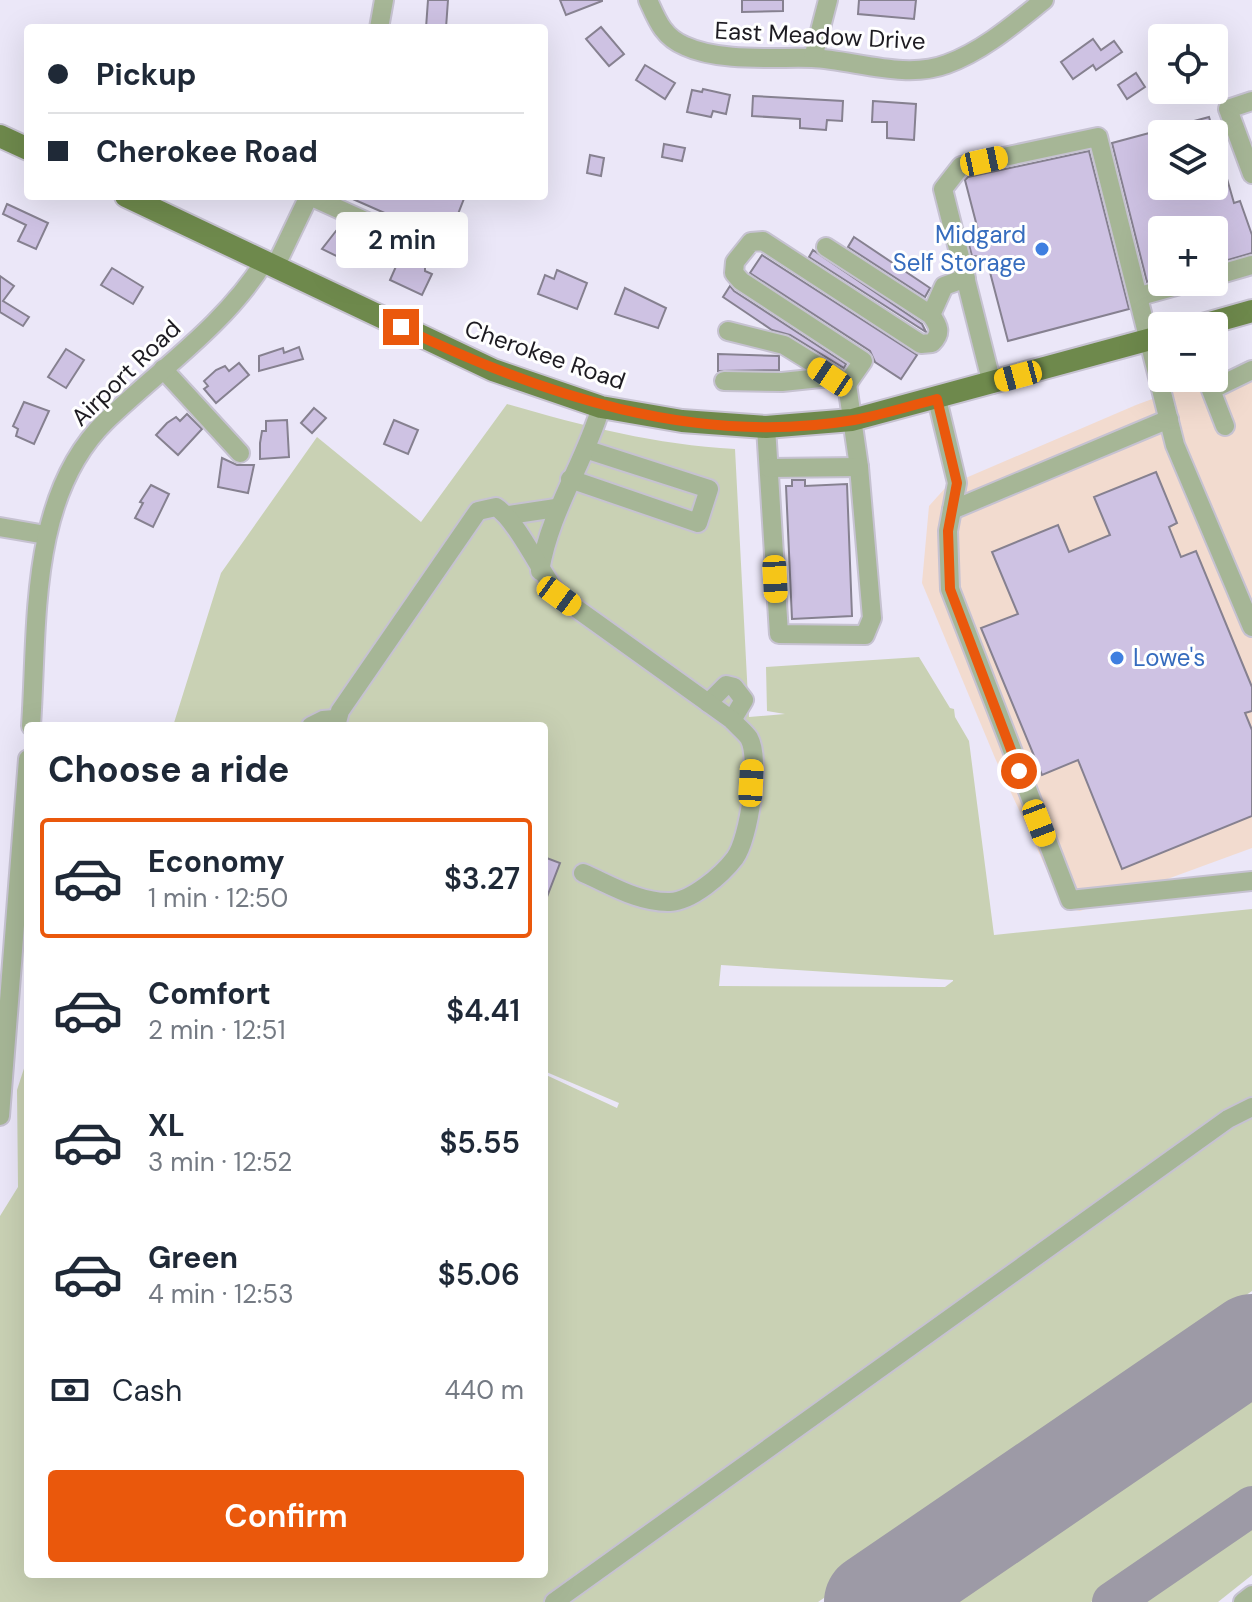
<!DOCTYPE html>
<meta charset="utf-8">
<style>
body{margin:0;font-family:"DM Sans",sans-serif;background:#f6f6f7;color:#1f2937;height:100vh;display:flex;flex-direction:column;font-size:30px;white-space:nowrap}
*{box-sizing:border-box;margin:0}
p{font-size:26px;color:#747a83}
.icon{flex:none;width:44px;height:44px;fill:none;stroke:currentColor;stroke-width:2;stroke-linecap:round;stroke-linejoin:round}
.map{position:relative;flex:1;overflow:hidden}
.sheet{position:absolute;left:24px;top:722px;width:524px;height:856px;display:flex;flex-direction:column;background:#fff;border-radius:8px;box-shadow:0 8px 32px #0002}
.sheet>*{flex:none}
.guide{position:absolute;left:24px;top:24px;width:524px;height:176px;border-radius:8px;box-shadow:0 8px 32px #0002;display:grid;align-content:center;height:176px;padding:0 24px;background:#fff}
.buttons{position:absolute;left:1148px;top:24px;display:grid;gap:16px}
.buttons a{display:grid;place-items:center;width:80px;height:80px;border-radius:8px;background:#fff;box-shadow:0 8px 32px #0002;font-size:40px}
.end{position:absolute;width:36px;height:36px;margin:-18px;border:10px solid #ea580c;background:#fff;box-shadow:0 0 0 4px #fff}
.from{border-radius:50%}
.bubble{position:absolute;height:56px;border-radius:8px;background:#fff;box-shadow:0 8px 32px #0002;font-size:26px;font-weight:600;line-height:56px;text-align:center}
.car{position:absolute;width:24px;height:48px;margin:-24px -12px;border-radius:10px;box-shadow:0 0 6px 2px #0007;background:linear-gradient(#f5c518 24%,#345 0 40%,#f5c518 0 76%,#345 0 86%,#f5c518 0)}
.guide b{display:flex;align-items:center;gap:28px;height:76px;font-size:30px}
.guide b+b{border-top:2px solid #e0e1e3}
.guide i{width:20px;height:20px;background:#1f2937}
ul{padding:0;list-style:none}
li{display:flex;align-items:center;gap:24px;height:120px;margin:0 16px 12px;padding:0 8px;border:4px solid transparent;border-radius:8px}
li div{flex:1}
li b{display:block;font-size:30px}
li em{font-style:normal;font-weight:600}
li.active{border-color:#ea580c}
li>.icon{width:72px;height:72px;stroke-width:1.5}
h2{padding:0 24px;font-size:36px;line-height:96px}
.pay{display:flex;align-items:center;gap:20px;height:88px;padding:0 24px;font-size:30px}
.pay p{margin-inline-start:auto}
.button{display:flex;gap:16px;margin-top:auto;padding:16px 24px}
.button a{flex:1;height:92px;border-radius:8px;background:#ea580c;color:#fff;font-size:32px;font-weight:600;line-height:92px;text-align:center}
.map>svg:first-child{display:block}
</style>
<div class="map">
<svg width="1252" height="1602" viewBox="0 0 1252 1602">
<rect width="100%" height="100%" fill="#ebe7f8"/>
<!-- commercial -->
<path fill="#f2dbcf" d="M1252 362V848L1080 911 1064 907 995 758 922 583 929 506 947 486 1136 405Z"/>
<!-- green -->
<g fill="#c9d1b4" fill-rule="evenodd">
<path d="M507 404C583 426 656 445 735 449L749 717 785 714 767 711 766 667 919 657 950 708 954 709 955 717 969 741 994 935 1252 909V1291L1151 1361 1142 1382 818 1602H0V1216L18 1187 17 1090 28 1056V1574H544V1074L617 1108 619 1103 544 1071V726H173L221 573 317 437 421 522ZM721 965 953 980V981L945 987 719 986Z"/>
<path d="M1252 1401V1493L1091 1602H931L1168 1441 1199 1437Z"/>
<path d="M1252 1522V1575L1218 1602H1135Z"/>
</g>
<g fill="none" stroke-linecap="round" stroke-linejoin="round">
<!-- taxiway -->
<path stroke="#9d9aa6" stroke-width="40" d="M1112 1602 1252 1506"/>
<!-- runway -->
<path stroke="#9d9aa6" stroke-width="98" d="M873 1602 1252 1343"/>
</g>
<!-- building -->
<g fill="#cec2e3" stroke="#868190" stroke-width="2">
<path d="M428 0H448L446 28H426Z"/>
<path d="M560 0H602V1L566 15Z"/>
<path d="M742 0H783V11L742 12Z"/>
<path d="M859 0H916L914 19 858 14Z"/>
<path d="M601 27 624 54 609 66 586 39Z"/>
<path d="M1093 39 1101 50 1114 41 1122 52 1096 70 1093 65 1073 79 1061 62Z"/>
<path d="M645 65 675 83 665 99 636 80Z"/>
<path d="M1136 73 1145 87 1127 99 1118 85Z"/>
<path d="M703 89 730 95 726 114 713 111 711 117 687 112 692 90 702 92Z"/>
<path d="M753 96 843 101 842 121 827 120 826 130 800 128V119L752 116Z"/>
<path d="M873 101 916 104 914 140 887 138V122H872Z"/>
<path d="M1209 117 1214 134H1162V186H1214V144H1217L1234 203 1240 201 1252 235V253L1214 264V230H1162V278L1147 282 1112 143Z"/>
<path d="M664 144 685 148 682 161 662 157Z"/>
<path d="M1089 151 1129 309 1008 341 986 257 972 256 968 241 980 238 965 180 968 177Z"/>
<path d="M590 155 604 158 601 176 587 173Z"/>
<path d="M346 196H465L449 237 441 233 439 237Z"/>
<path d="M7 204 48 223 36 249 18 241 26 225 3 214Z"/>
<path d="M348 230 368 240 355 265 322 249 336 231 345 236Z"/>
<path d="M854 237 930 288 925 297 848 247Z"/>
<path d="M813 250 922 324 926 332 809 257Z"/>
<path d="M401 255 425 266V271L432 274 422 295 390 280Z"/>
<path d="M762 255 917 355 901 379 875 362 870 351 750 273Z"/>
<path d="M112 268 143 287 133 304 101 285Z"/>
<path d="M557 270 587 283 577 309 538 294 545 275 554 279Z"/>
<path d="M0 276 14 286 3 301 29 317 23 326 0 312Z"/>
<path d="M730 286 734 291 846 364 844 368 790 335 772 330 723 297Z"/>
<path d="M625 288 666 308 658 328 615 314Z"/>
<path d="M299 347 303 359 259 371V356L283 348 284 353Z"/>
<path d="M66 349 84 360 66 388 48 377Z"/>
<path d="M718 354 779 356V370L718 371Z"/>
<path d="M239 363 249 375 216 403 204 389 208 386 204 381 216 370 225 366 229 371Z"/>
<path d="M24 402 49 411 34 444 16 436 18 429 13 426Z"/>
<path d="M314 408 326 418 312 433 301 423Z"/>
<path d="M187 414 202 429 178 455 156 435 167 423 176 417 180 421Z"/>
<path d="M287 420 289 457 260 459V443L262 431H266V421Z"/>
<path d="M394 420 418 430 408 454 384 444Z"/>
<path d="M222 458 237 465H254L248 493 218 487Z"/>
<path d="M1156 472 1177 523 1169 527 1181 557 1196 551 1252 687V711L1245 713 1252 730V816L1122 869 1078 760 1042 775 981 628 1018 614 992 552 1058 525 1069 552 1110 535 1094 497Z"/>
<path d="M792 480H805V486L847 484 852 616 792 619 786 486H792Z"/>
<path d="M151 485 169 494 153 527 135 518 143 503 140 502Z"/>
<path d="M544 857 560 863 545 902H544Z"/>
</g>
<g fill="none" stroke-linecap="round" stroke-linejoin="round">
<defs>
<g id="minor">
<path d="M648 0C657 20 663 37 685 46 719 62 774 57 812 58 855 60 905 80 947 64 983 51 1014 24 1044 0"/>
<path d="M379 28 384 0"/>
<path d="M813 58 828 0"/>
<path d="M1252 101 1228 109 1252 174"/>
<path d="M310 196 420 246"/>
<path d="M826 247 931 315C939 326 942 333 932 343L921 344 763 241 751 242 735 262 734 273 741 281 863 361 847 384"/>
<path d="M275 267 309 196"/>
<path d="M1214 276 1252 265"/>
<path d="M1140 296 1191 282"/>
<path d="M931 315 944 286 966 278"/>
<path d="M728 331 784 345 847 384 859 467 872 618 865 635 779 634 766 427"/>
<path d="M163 369 240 453"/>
<path d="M724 381 782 382 830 377"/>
<path d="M992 384 943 189 961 166 1098 137 1175 445 1252 627"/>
<path d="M937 399 957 483 948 531 950 589 1070 900 1252 881"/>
<path d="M1225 426 1211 390 1252 370"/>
<path d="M769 468 859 467"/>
<path d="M570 479 698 523 709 489 588 450"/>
<path d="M952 510 1169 419"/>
<path d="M509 515 556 508"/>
<path d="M0 527 46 535"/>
<path d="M540 571C550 511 584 464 601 407"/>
<path d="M708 703 726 685 734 687 744 700 732 720"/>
<path d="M31 726C38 626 28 497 106 421 159 370 225 325 264 262"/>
<path d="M311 726 323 720 335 719"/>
<path d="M336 726 340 711 478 511 496 507C516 519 541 573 559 596L732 720C737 726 745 732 749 738 761 759 749 839 735 858 722 875 692 901 670 902 639 903 611 885 583 873"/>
<path d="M0 1116 28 759"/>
<path d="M554 1602 1228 1119 1252 1107"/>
<path d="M1243 1602 1252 1595"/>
</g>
<g id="major">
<path d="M0 136 28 149"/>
<path d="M126 196 493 370 601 407 682 421 766 427 852 420 1162 336"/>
<path d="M1199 326 1252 311"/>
</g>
</defs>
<!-- minor casing -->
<use href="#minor" stroke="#c6c2d1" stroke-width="22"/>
<!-- major casing -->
<use href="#major" stroke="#c6c2d1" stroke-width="26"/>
<!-- minor -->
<use href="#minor" stroke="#a6b696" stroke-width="18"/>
<!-- major -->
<use href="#major" stroke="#6e894c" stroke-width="22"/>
</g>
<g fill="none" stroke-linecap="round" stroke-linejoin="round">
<!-- route -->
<path stroke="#ea580c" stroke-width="10" d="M401 327C541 395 696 447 854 420 882 415 909 406 937 399L957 483 948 531 950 589 1019 771"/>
</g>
<!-- markers -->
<g fill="#3f7fe0" stroke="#fff" stroke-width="3">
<circle cx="1042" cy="249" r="8"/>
<circle cx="1117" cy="658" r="8"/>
</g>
<g text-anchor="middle" stroke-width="6" stroke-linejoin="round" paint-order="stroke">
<!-- street labels -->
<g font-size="24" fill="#1d1b21" stroke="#fff">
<text transform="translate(820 36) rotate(3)" y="8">East Meadow Drive</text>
<text transform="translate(545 355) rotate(19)" y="8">Cherokee Road</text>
<text transform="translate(126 373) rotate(-44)" y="8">Airport Road</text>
</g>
<!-- shop labels -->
<g font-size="24" fill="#366cbe" stroke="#fff" text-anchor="end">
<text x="1026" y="243">Midgard<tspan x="1026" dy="28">Self Storage</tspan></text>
<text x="1133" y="666" text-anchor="start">Lowe's</text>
</g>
</g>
</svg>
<div class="buttons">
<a><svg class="icon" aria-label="locate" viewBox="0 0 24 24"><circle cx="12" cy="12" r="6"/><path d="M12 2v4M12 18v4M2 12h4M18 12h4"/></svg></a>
<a><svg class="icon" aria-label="layers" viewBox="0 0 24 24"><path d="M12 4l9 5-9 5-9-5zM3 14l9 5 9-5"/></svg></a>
<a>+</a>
<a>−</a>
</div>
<i class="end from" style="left:1019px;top:771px"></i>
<i class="end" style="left:401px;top:327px"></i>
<div class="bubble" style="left:336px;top:212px;width:132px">2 min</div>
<i class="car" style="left:984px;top:161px;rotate:78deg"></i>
<i class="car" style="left:1018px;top:376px;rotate:255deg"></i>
<i class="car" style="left:830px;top:377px;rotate:304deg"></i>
<i class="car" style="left:775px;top:579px;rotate:177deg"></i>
<i class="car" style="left:559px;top:596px;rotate:126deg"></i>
<i class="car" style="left:751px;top:783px;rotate:3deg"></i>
<i class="car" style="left:1039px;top:823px;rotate:159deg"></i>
<div class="guide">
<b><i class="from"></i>Pickup</b>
<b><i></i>Cherokee Road</b>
</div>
<section class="sheet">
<h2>Choose a ride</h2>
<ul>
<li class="active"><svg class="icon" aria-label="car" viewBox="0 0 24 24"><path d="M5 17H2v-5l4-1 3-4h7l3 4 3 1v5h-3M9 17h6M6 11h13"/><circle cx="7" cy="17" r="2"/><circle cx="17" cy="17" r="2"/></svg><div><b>Economy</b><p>1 min · 12:50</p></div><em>$3.27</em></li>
<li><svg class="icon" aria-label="car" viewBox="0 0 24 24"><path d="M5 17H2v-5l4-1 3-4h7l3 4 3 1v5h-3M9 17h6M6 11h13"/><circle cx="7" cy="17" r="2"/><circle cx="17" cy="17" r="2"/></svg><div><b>Comfort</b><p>2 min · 12:51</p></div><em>$4.41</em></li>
<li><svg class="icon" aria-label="car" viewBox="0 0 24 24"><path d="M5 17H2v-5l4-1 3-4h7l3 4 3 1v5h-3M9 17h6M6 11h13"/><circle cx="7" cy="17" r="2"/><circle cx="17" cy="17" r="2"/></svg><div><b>XL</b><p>3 min · 12:52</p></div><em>$5.55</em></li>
<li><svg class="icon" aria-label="car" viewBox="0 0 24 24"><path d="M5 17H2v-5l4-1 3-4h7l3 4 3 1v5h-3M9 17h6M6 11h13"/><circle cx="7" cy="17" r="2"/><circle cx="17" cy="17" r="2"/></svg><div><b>Green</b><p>4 min · 12:53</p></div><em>$5.06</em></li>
</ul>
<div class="pay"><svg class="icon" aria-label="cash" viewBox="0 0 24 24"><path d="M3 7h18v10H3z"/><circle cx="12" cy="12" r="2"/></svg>Cash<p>440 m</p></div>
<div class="button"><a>Confirm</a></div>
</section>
</div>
